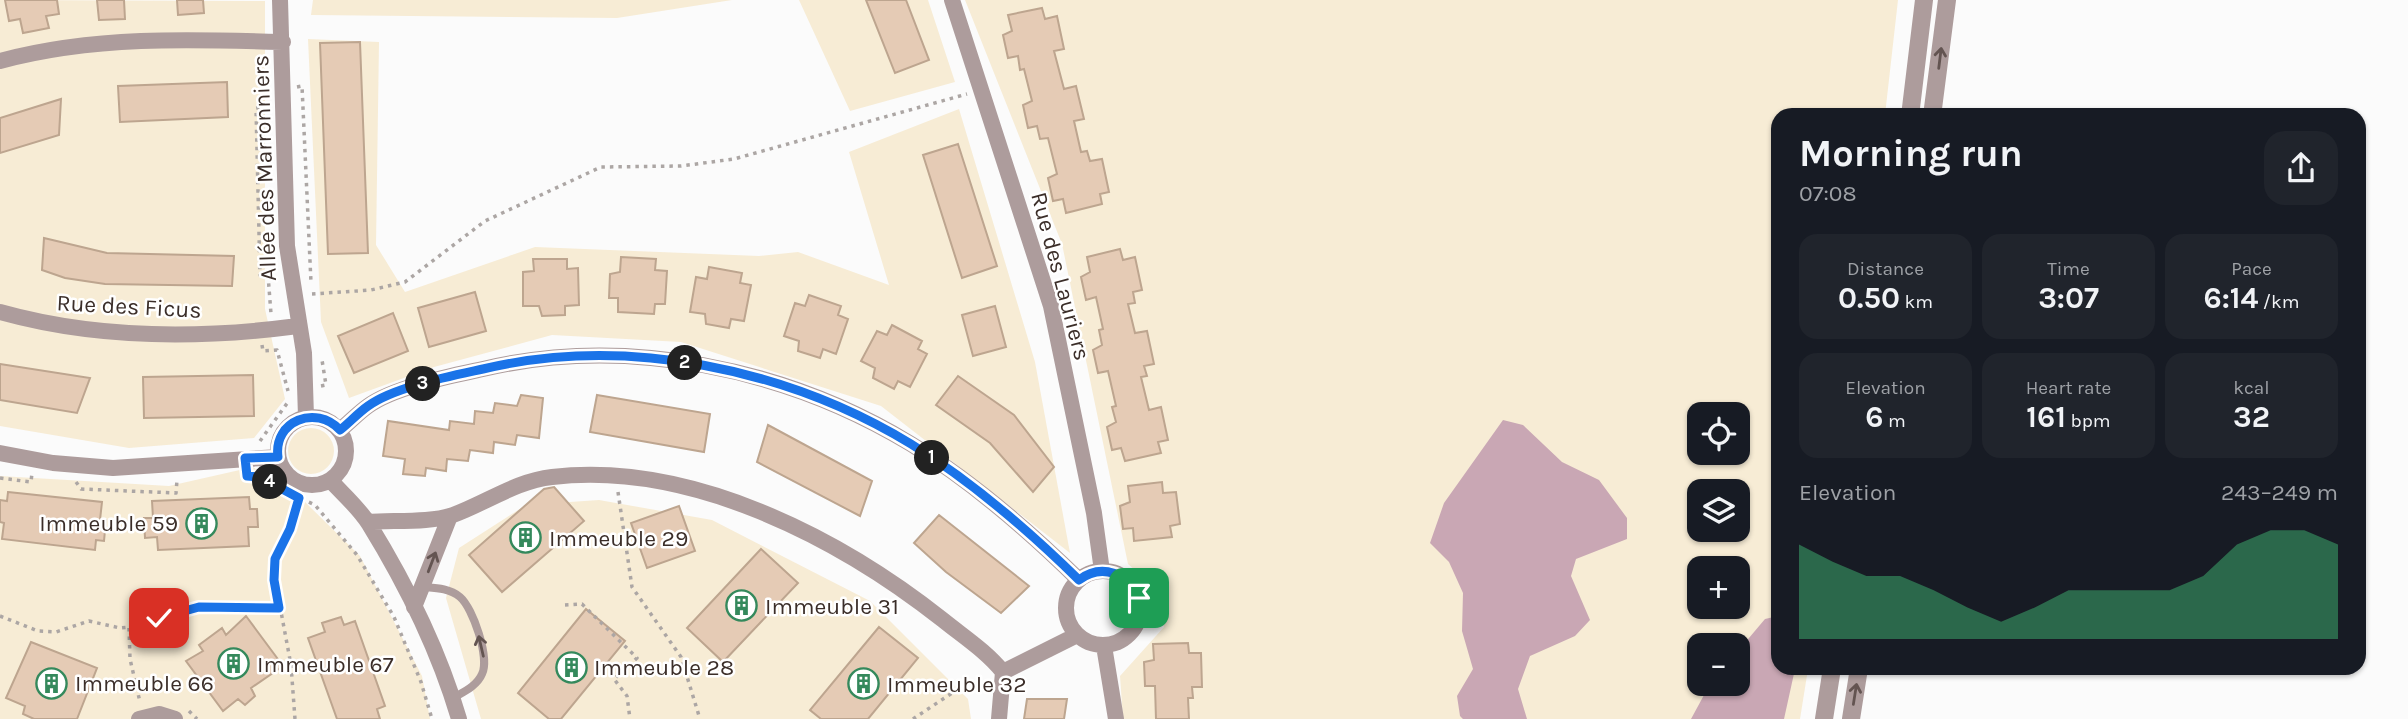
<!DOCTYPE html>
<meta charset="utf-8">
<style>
body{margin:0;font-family:Karla,sans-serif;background:#20242c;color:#f1f3f6;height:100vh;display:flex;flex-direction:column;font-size:26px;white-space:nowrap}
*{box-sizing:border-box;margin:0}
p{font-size:23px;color:#9ea1a6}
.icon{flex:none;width:38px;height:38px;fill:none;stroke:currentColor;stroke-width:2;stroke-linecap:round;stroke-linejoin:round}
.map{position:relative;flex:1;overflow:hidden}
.panel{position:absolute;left:1771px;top:108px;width:595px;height:567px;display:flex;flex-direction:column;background:#171b24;border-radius:21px;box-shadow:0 2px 5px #0004}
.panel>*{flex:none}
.fabs{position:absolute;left:1687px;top:402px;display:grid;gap:14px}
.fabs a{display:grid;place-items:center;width:63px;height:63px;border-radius:14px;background:#171b24;box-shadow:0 2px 5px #0004;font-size:35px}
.pin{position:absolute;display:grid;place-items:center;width:60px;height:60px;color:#fff;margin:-30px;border-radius:14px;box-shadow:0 4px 10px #0006}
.km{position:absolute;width:35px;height:35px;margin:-18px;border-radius:50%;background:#222;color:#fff;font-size:19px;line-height:35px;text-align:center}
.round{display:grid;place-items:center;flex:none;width:74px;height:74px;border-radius:21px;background:#20242c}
.overview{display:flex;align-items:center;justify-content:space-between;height:119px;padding:0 28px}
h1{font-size:38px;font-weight:700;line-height:52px}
.figures{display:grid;grid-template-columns:repeat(3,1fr);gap:10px;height:119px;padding:7px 28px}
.figures div{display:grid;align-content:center;border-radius:18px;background:#20242c;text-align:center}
.figures b{font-size:30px;font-weight:700}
.figures small{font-size:19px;font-weight:400}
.figures p{font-size:19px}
.chart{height:196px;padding:14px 28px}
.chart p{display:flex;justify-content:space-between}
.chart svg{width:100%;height:126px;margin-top:7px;fill:#34895c;opacity:.7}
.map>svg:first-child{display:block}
.green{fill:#f7ecd5;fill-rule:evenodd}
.water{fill:#c9a7b4}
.building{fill:#e5cbb5;stroke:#bda58f;stroke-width:2}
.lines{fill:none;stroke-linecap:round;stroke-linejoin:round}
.path{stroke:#aca6a4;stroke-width:3.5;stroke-dasharray:3.5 5;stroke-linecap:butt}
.service{stroke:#ad9c9c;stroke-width:8}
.minor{stroke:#ad9c9c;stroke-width:16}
.tertiary{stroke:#ad9c9c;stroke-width:18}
.oneway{stroke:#635451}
.route-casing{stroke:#fff;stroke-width:14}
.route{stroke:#1a73e8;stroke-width:9}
.labels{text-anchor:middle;stroke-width:5;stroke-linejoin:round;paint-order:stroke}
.street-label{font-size:23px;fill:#3b2e29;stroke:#fff}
.poi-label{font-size:23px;fill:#3b2e29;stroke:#fff;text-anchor:start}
</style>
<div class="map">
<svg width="2408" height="719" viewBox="0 0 2408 719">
<rect width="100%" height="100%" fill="#fbfbfb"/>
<path class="green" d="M0,0l265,1v308l20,90 -31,39 -125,10 -129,-22z
M313,0h419l-115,18 -306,-3z
M799,0h129l27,82 -105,29z
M965,0h933l-13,115 -107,1v552l30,1 -8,50h-677l-3,-43 44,-49 -12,-42 -24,-21 -66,-320zM1699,415h39v38h-39zM1699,492h39v38h-39zM1699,569h39v38h-39zM1699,646h39v38h-39z
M308,39l71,3 -3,203 29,47 130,-45 224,9 39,-4 91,33 -40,-133 110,-43 76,253 35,191 -189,-147 -200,-64 -129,-7 -118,32 -85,31 -28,-76z
M288 451a23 23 0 1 1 46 0a23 23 0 1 1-46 0Z
M253,467l52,35 55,54 62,120 8,43h-430v-243l169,10z
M599,500l113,20 158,81 98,98 3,20h-490l-35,-121 13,-50 67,-43z"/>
<path class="water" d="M1503,420l20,5 39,37 37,18 28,38v21l-51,20 -5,17 19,44 -15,16 -45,20 -12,33 9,30h-64l-3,-3 -3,-20 16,-27 -11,-38 1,-38 -14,-31 -19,-19 14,-40z
M1778,616v52l17,1 -11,50h-93l19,-35h28v-33l27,-32z"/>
<path class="building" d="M5,0h52l2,14 -13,2 3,12 -26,5 -3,-14 -11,2z
M97,0h27l1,19 -26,1z
M177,0h26l1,13 -26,2z
M866,0h40l23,60 -34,13z
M1042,8l3,11 12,-3 7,33 -10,2 10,38 12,-3 8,33 -10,2 7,31 6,-1 3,10 12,-2 7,33 -9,2 2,10 -36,9 -3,-14 -10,2 -5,-23 9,-4 -9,-36 -8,1 -3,-13 -9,2 -5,-23 9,-4 -8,-32 -4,1 -2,-14 -10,2 -5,-23 9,-4 -4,-16z
M360,42l8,211 -40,1 -8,-211z
M227,82l1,35 -108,5 -2,-36z
M61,99l-2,36 -59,18v-35z
M958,144l39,122 -35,12 -39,-123z
M44,238l63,15 127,3 -2,30 -127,-2 -40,-6 -23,-8z
M1120,249l3,11 12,-3 7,33 -9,2 2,11 -7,1 7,29 12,-2 7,33 -10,2 3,10 -6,1 8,33 12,-3 7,33 -10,2 3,11 -36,8 -4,-13 -9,2 -5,-23 9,-5 -4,-15 4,-1 -8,-35 -10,2 -5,-23 9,-5 -3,-15 4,-1 -7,-32 -10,3 -5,-23 9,-5 -3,-15z
M621,257l35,2 -1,11 12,1 -2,33h-10l-1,10 -36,-2v-14h-9l1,-24 10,-2z
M533,259h34v10l11,-1 1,37 -14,1v9l-23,1 -3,-10h-16v-34l11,-1z
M709,267l33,6 -2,10 11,2 -7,36 -13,-2 -2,9 -23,-4 -1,-10 -15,-2 6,-35 11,2z
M475,292l11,39 -57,16 -11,-39z
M809,295l32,11 -3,9 10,4 -12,35 -13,-5 -3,9 -22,-7 1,-10 -15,-5 11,-33 10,3z
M995,306l11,41 -33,9 -11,-41z
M393,313l15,38 -54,22 -16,-37z
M892,325l30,16 -4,8 9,5 -17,33 -12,-6 -4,8 -21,-11 2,-10 -14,-7 16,-30 10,4z
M0,364l90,14 -13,35 -77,-13z
M253,375l1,41 -110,2 -1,-41z
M958,376l56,39 40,52 -21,25 -43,-49 -54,-38z
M521,395l22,3 -4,40 -22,-3 -2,10 -21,-3 -1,11 -23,-3 -2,11 -21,-2 -1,12 -20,-3 -1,8 -22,-2 2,-15 -22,-3 5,-35 61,9 1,-9 24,3 1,-13 18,2 2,-10 22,3z
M597,395l113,19 -6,38 -114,-20z
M768,425l104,56 -12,35 -103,-54z
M1162,482l1,11 13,-1 4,32 -10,2 2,11 -38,4 -1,-13 -10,1 -3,-23 10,-4 -2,-16z
M554,487l30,34 -82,71 -33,-37 75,-66z
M8,492l94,10 -2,18h6l-2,21 -8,-1 -1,10 -93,-11 2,-16 -4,-1v-22l7,1z
M249,497l1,12h7l1,18h-10l1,19 -91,4 -1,-13 -12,1 -1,-20h9l-1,-17z
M679,506l16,45 -48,17 -16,-45z
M939,515l90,71 -28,27 -55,-41 -32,-29z
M761,549l37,34 -75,79 -36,-34z
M586,609l39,32 -64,78h-12l-31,-26z
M246,616l37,50 -32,22 4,8 -10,9 -7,-6 -15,12 -37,-50 17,-10 -4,-6 23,-17 4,7z
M341,617l3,8 11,-4 30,85 -8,3 3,10h-43l-29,-81 17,-6 -3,-9z
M879,627l39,31 -50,61h-47l-11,-9z
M31,642l66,26 -20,51h-43l-11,-5 2,-8 -19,-8z
M1188,643l1,10h12l1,34h-10l1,11h-5l1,21h-33l-1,-33h-10l-1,-24 10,-2 -1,-16z
M1027,699h40l-3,20h-40z"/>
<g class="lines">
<path class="path" d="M297,87l5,-1 9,197
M268,89l-6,1v17l-6,1 4,167h8l3,39
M312,294l59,-4 34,-8 80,-61 116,-54 80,-1 53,-7 233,-65
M262,345l1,6 14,-1 11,41
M321,386l5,-1 -4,-25
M260,441l28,-39
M255,477l60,28 42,50 37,62 27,65 11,37
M0,478l31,4 1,-9
M76,482l5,7 95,4 1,-13
M618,492l14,95 49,70 19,62
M565,605l17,-1 55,54 -23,21 13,17 3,23
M0,616l38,15 18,1 33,-11 31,7 21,-2 32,-14 26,-5 80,1
M129,628l1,31 10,43
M189,711l8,8
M295,719l-4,-54 -18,-96 26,-71
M913,719l45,-30"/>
<path class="service" d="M423,587c12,1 26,1 37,10 13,11 30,61 22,77 -5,12 -19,18 -29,24"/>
<path class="minor" d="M280,0l7,246 17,107 2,64
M952,0l99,306 43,207 8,58
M0,61c92,-25 189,-22 283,-19
M0,312c96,27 199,27 298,14
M278 451a34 34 0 1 1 68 0a34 34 0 1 1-68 0Z
M340,430c9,-7 18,-17 28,-24 26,-19 83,-30 115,-37 143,-34 303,-1 428,75 62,38 116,85 168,136
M0,453l53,10 60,5 165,-11
M330,480c13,14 29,28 39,44 37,60 70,127 90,195
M368,522c23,-2 63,1 85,-7 33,-12 63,-34 99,-38 138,-16 286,60 391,143 21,17 43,31 60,52l-4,47
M1066 608a37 37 0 1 1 74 0a37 37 0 1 1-74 0Z
M414,607l36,-91
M1104,646l12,73
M1003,672l74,-37
M139,719l20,-5 16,5"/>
<path class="tertiary" d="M1910,116l14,-116
M1932,116l15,-116
M1824,719l8,-51
M1851,719l8,-51"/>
</g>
<defs><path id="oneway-shaft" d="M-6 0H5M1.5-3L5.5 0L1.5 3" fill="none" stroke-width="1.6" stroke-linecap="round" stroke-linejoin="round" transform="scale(1.75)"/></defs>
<g class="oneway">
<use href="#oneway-shaft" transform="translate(1940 58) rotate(-83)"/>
<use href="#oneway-shaft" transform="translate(432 562) rotate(-69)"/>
<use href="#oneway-shaft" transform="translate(481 646) rotate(-103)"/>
<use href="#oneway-shaft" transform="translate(1855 694) rotate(-81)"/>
</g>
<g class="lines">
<defs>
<path id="route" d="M159,618l40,-11 80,1 -5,-28 1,-21 15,-30 9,-31 -39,-21 -13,-1 -2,-18 33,-1c-5,-36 38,-53 62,-27 9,-7 18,-17 28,-24 26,-19 83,-30 115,-37 142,-34 303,-1 428,75 62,38 116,85 168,136 22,-17 51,-7 60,18"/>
</defs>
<use href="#route" class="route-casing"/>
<use href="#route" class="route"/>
</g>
<defs>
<symbol id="building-ring" viewBox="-11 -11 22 22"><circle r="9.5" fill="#fff" stroke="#34895c" stroke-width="1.5"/><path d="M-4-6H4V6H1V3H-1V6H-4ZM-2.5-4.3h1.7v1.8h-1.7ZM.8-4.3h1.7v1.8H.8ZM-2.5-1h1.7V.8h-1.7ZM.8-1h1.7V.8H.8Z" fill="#34895c"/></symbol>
</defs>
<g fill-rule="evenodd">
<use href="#building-ring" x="184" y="506" width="35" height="35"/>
<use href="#building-ring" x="508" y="520" width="35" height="35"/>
<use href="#building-ring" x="724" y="588" width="35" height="35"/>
<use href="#building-ring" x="216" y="646" width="35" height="35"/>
<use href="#building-ring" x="554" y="650" width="35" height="35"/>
<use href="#building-ring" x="34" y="666" width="35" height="35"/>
<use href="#building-ring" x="846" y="666" width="35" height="35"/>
</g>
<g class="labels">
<g class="street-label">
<text transform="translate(264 168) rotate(-92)" y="8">Allée des Marronniers</text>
<text transform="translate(1061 276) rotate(75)" y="8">Rue des Lauriers</text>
<text transform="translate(129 306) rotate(3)" y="8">Rue des Ficus</text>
</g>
<g class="poi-label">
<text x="178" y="531" text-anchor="end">Immeuble 59</text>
<text x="549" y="546">Immeuble 29</text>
<text x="765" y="614">Immeuble 31</text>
<text x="257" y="672">Immeuble 67</text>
<text x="594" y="675">Immeuble 28</text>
<text x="75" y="691">Immeuble 66</text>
<text x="887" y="692">Immeuble 32</text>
</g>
</g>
</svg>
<div class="fabs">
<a><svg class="icon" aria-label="locate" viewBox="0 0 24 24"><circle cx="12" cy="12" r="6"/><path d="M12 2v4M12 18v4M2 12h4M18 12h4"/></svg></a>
<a><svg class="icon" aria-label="layers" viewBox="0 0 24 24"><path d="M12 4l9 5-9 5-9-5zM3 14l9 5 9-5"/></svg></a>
<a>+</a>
<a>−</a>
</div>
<div class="pin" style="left:1139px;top:598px;background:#1e9e55"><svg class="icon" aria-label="arrive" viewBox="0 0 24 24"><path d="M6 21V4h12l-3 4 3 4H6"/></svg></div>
<div class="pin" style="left:159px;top:618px;background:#d93025"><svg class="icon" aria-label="check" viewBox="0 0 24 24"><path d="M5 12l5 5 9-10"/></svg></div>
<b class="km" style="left:932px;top:458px">1</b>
<b class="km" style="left:685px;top:363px">2</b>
<b class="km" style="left:423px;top:384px">3</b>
<b class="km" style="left:270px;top:482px">4</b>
<section class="panel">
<div class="overview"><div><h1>Morning run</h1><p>07:08</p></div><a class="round"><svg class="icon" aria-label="share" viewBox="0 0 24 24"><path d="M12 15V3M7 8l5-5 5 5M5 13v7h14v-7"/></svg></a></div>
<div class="figures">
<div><p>Distance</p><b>0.50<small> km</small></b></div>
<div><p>Time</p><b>3:07</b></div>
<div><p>Pace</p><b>6:14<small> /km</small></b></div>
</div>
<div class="figures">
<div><p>Elevation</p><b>6<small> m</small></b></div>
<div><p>Heart rate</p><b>161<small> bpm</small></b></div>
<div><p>kcal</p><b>32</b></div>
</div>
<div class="chart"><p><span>Elevation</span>243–249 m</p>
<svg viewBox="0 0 160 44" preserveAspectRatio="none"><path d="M0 44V11L10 17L20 22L30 22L40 27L50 33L60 38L70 33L80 27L90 27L100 27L110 27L120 22L130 11L140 6L150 6L160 11V44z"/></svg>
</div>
</section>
</div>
